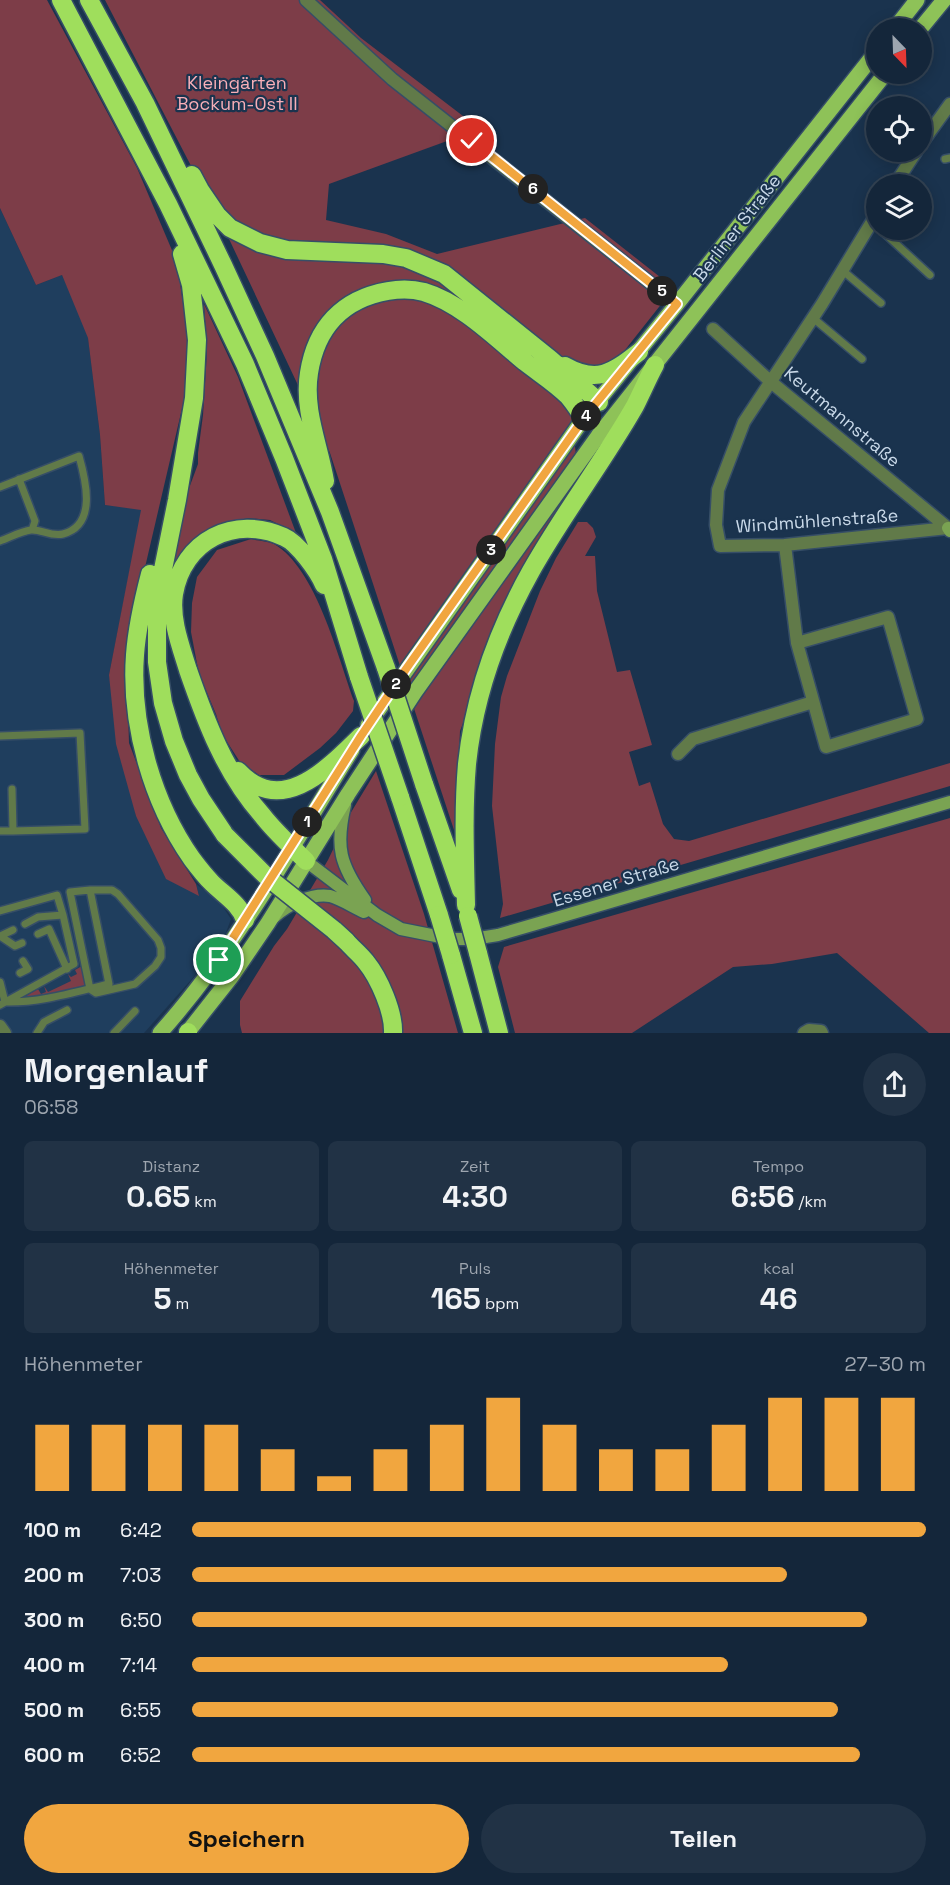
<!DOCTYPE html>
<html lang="de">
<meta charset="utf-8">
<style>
body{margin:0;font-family:"Space Grotesk",sans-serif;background:#213245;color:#f1f3f6;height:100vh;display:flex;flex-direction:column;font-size:22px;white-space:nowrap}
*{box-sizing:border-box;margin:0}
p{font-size:20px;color:#9da5af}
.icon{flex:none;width:33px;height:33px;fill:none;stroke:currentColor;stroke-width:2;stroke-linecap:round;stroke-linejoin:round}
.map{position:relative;height:1033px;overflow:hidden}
.sheet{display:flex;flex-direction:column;background:#14263a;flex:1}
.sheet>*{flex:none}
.needle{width:39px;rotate:157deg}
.buttons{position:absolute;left:866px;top:18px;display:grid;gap:12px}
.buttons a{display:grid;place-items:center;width:66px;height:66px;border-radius:50%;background:#14263a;box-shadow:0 3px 15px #0003,0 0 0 2px #334354;font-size:30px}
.pin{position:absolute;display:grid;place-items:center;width:51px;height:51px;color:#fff;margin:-26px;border:3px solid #fff;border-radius:50%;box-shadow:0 2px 6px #0007}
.km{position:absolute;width:30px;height:30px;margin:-15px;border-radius:50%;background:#222;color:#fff;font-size:16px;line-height:30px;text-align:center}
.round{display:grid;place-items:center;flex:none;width:63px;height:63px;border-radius:32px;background:#213245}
.summary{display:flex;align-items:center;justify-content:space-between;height:102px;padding:0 24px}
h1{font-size:33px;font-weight:700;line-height:45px}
.metrics{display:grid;grid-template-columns:repeat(3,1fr);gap:9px;height:102px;padding:6px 24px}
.metrics div{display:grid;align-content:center;border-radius:9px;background:#213245;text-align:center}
.metrics b{font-size:30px;font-weight:700}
.metrics small{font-size:16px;font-weight:400}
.metrics p{font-size:16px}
.chart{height:168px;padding:12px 24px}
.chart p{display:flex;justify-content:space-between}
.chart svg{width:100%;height:108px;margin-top:6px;stroke:#f1a63f;stroke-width:6}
.primary-button{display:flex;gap:12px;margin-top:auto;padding:12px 24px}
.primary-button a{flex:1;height:69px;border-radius:36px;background:#f1a63f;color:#111;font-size:24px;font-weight:700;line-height:69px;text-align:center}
.primary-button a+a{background:#213245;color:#f1f3f6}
ul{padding:0 24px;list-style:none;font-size:20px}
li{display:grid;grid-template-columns:96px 72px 1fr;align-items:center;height:45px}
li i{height:15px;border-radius:8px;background:#f1a63f}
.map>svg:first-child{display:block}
.built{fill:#1f3e5e}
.green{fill:#7d3d48}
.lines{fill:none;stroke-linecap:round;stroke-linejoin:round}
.lane-casing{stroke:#364e67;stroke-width:10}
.street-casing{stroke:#364e67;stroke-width:15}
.secondary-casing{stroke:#364e67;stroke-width:15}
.primary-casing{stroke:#364e67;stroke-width:18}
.highway-casing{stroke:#364e67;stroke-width:21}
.lane{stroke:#617a49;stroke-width:7}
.street{stroke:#617a49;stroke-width:12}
.secondary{stroke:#7aa352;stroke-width:12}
.primary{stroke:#8ec258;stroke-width:15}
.highway{stroke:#9fde5c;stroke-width:18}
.highway-bridge-casing{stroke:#364e67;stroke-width:21;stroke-linecap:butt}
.highway-bridge{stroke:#9fde5c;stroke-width:18}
.route-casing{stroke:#fff;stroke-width:12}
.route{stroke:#f1a63f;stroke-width:8}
.labels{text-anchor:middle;stroke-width:4.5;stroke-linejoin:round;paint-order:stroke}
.park-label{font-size:18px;fill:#f8afb8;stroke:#1a334e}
.street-label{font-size:18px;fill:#c9d9e9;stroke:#1a334e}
</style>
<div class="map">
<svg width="950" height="1033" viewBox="0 0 950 1033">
<rect width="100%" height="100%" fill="#1a334e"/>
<path class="built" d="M0,208l36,77 26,-10 23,51 3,11 12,98 5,70 37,4 -33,166 27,141 63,80 -3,-12 23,17 12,18 -10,27 -77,87h-144z"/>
<path class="green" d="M0,0h47l90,168 40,94 11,76 -4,62 -58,249 3,94 32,85 35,56 3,12 -33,-17 -30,-63 -20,-72 -7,-69 32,-165 -36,-5 -5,-70 -12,-97 -26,-63 -26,10 -36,-77z
M105,0h215l41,38 119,91 -151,55 -3,36 60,14 51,20 148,-36 89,70 -102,129 7,68 -58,84 -61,162 -5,102 -125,-380 -100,-212z
M204,304l34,73 58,156 -26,-13 -22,-2 -21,5 -37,22 -16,19 -4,14 -3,-5 21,-82 10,-27v-11l5,-38 4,-64z
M578,522h9l6,6 3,9 -11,19h10l2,35 20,81 13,-2 22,75 -23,7 10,34 11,-4 13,42 11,15 15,2 261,-78v23l-450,132 3,-14 -11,-98 3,-62 6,-47 6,-21 33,-85 16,-33z
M251,539c7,2 17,2 23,5 42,24 64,113 80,157l-1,10 -17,22 -16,15 -36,27h-25l-19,-13 -18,-28 -6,-20 -17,-40 -8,-42 1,-29 5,-26 20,-27z
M376,771l48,143 34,119h-216l-2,-8v-24l34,-55 13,-17 41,-69 22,-46z
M950,818v215h-21l-92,-80 -65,11 -39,3 -101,66h-117l-17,-66 6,-20z
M82,966l4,20 -59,13 -1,-3 12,-7 3,5 5,-2 -2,-6 4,6 23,-11 -3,-7 3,3 6,-3 -2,-4z"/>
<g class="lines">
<defs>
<path id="lane" d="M945,159l5,-1
M881,230l49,45
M842,270l39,33
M813,318l49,41
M19,479l16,42 -3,9
M0,487l79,-31c7,25 18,69 -16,78 -12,3 -22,-5 -32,-4 -10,1 -22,8 -31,11
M0,736l80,-3 5,96 -72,2
M0,831h13l-1,-42
M0,911l57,-16 6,20
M38,934l11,-5 18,40
M0,936l15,10 7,-3
M0,936l13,-6
M20,973l8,-4 -5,-8
M0,982l5,20c35,1 70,-10 104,-18l-19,-94 -20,2 20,97 6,4 39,-9 20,-18 6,-9v-9l-3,-8 -40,-46 -6,-4h-22
M0,1005l74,-41 -11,-49 -25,2 -13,7
M37,1033l7,-11 23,-12
M114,1033l21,-22"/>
<path id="street" d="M306,0l86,79 285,225
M921,144l29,-40
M895,184l21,-32
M876,215l-54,89 -78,118 -26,68 -2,35 4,21 65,-1 163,-17
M713,329l58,53 177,146
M785,545l12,98 29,104 91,-28 -29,-102 -91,26
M678,754l15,-15 120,-37
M0,1026l5,7
M804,1033l5,-3 12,1 1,2"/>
<path id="secondary" d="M948,528l2,3
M345,805c-10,42 -5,60 20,95
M306,861l71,54 24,14 50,10h22l25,-4 41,-12 411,-121
M274,917c13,-12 37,-24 56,-21 11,3 23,11 34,16"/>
<path id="primary" d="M895,28l22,-28
M921,28l23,-28
M368,725l216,-307 93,-114 199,-252
M160,1033c75,-84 133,-188 192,-283
M187,1033l45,-57 36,-53 80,-129 67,-102 183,-256 287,-362"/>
<path id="highway" d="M61,0l107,204 77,160 39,94 39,101 36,118
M89,0l56,103 78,162 42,91 65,156 56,156
M192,175l8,15 17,25 13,13 30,15 27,7 96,4 23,4 38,16 106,85 49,43
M182,254l9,31 6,55 -3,58 -17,102 -20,99v63l6,41 11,38 14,34 13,24 24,36
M565,366c32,18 47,7 74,-14
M325,481c-6,-36 -22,-71 -16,-108 7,-45 33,-74 79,-82 11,-2 25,-2 36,1 37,11 72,46 101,70 14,11 30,21 43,34 6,7 11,15 16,22
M150,574c-7,27 -13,53 -15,81 -5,69 17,147 57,204 6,8 13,17 20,24 12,12 28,21 33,37
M238,771c44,47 90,-3 123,-35
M424,784l37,106
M400,797l39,118
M306,861c-15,-15 -31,-29 -44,-46 -37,-42 -56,-93 -74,-145 -7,-23 -18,-51 -14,-76 9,-53 60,-80 110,-57 14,6 34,34 40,48
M466,905c-1,-47 -3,-94 1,-141 7,-67 31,-134 64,-193 32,-57 72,-109 104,-165 7,-14 13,-28 20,-41
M346,941c6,7 14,13 20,21 13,16 28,50 27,71
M478,953l21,80
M451,955l22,78
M188,1032v1"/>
</defs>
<use href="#lane" class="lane-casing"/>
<use href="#street" class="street-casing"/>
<use href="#secondary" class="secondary-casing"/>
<use href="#primary" class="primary-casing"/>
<use href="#highway" class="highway-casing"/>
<use href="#lane" class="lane"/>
<use href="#street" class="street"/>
<use href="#secondary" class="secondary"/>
<use href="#primary" class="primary"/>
<use href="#highway" class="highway"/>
<defs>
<path id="highway-bridge" d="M386,668l38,116
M359,677l41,120
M225,835l41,41 68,54 12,11
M439,915l12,40
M468,916l10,37"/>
</defs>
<use href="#highway-bridge" class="highway-bridge-casing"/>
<use href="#highway-bridge" class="highway-bridge"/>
</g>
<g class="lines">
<defs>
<path id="route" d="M219,960l142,-224 45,-67 178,-251 93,-114 -205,-163"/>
</defs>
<use href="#route" class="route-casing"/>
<use href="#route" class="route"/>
</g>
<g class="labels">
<g class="park-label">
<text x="237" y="89">Kleingärten<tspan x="237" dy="21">Bockum-Ost II</tspan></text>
</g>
<g class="street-label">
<text transform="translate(737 228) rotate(-52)" y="6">Berliner Straße</text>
<text transform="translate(842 417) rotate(40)" y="6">Keutmannstraße</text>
<text transform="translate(817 521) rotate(-4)" y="6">Windmühlenstraße</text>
<text transform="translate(616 882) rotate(-17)" y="6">Essener Straße</text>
</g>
</g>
</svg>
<div class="buttons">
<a><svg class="needle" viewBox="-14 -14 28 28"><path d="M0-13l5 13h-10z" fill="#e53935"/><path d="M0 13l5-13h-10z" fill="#9da5af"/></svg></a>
<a><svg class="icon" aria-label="locate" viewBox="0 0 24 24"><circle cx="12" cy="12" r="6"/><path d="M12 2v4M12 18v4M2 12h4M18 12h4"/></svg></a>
<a><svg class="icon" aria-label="layers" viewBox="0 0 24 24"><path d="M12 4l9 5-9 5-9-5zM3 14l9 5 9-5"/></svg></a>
</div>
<div class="pin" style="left:219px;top:960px;background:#1e9e55"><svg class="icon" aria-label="arrive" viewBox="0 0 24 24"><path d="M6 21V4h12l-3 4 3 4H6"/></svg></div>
<div class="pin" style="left:472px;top:141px;background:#d93025"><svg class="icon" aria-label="check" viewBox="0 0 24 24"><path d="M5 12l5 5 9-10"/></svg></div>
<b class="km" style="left:307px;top:822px">1</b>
<b class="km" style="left:396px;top:684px">2</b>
<b class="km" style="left:491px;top:550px">3</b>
<b class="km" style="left:586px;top:416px">4</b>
<b class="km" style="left:662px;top:291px">5</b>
<b class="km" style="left:533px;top:189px">6</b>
</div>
<section class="sheet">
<div class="summary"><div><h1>Morgenlauf</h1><p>06:58</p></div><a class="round"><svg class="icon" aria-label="share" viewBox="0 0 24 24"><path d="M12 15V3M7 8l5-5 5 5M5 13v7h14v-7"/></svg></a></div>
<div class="metrics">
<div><p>Distanz</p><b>0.65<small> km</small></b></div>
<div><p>Zeit</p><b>4:30</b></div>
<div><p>Tempo</p><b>6:56<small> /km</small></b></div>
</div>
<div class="metrics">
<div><p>Höhenmeter</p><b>5<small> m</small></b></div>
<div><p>Puls</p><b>165<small> bpm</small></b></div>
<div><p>kcal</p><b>46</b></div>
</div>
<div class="chart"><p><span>Höhenmeter</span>27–30 m</p>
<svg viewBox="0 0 160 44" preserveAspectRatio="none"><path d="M5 44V17M15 44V17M25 44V17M35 44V17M45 44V27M55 44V38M65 44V27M75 44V17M85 44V6M95 44V17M105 44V27M115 44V27M125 44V17M135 44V6M145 44V6M155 44V6"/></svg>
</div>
<ul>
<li><b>100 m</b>6:42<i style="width:100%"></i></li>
<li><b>200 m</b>7:03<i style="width:81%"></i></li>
<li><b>300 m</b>6:50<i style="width:92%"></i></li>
<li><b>400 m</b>7:14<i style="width:73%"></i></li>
<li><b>500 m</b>6:55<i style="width:88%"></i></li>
<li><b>600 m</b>6:52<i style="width:91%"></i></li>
</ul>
<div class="primary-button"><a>Speichern</a><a>Teilen</a></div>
</section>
